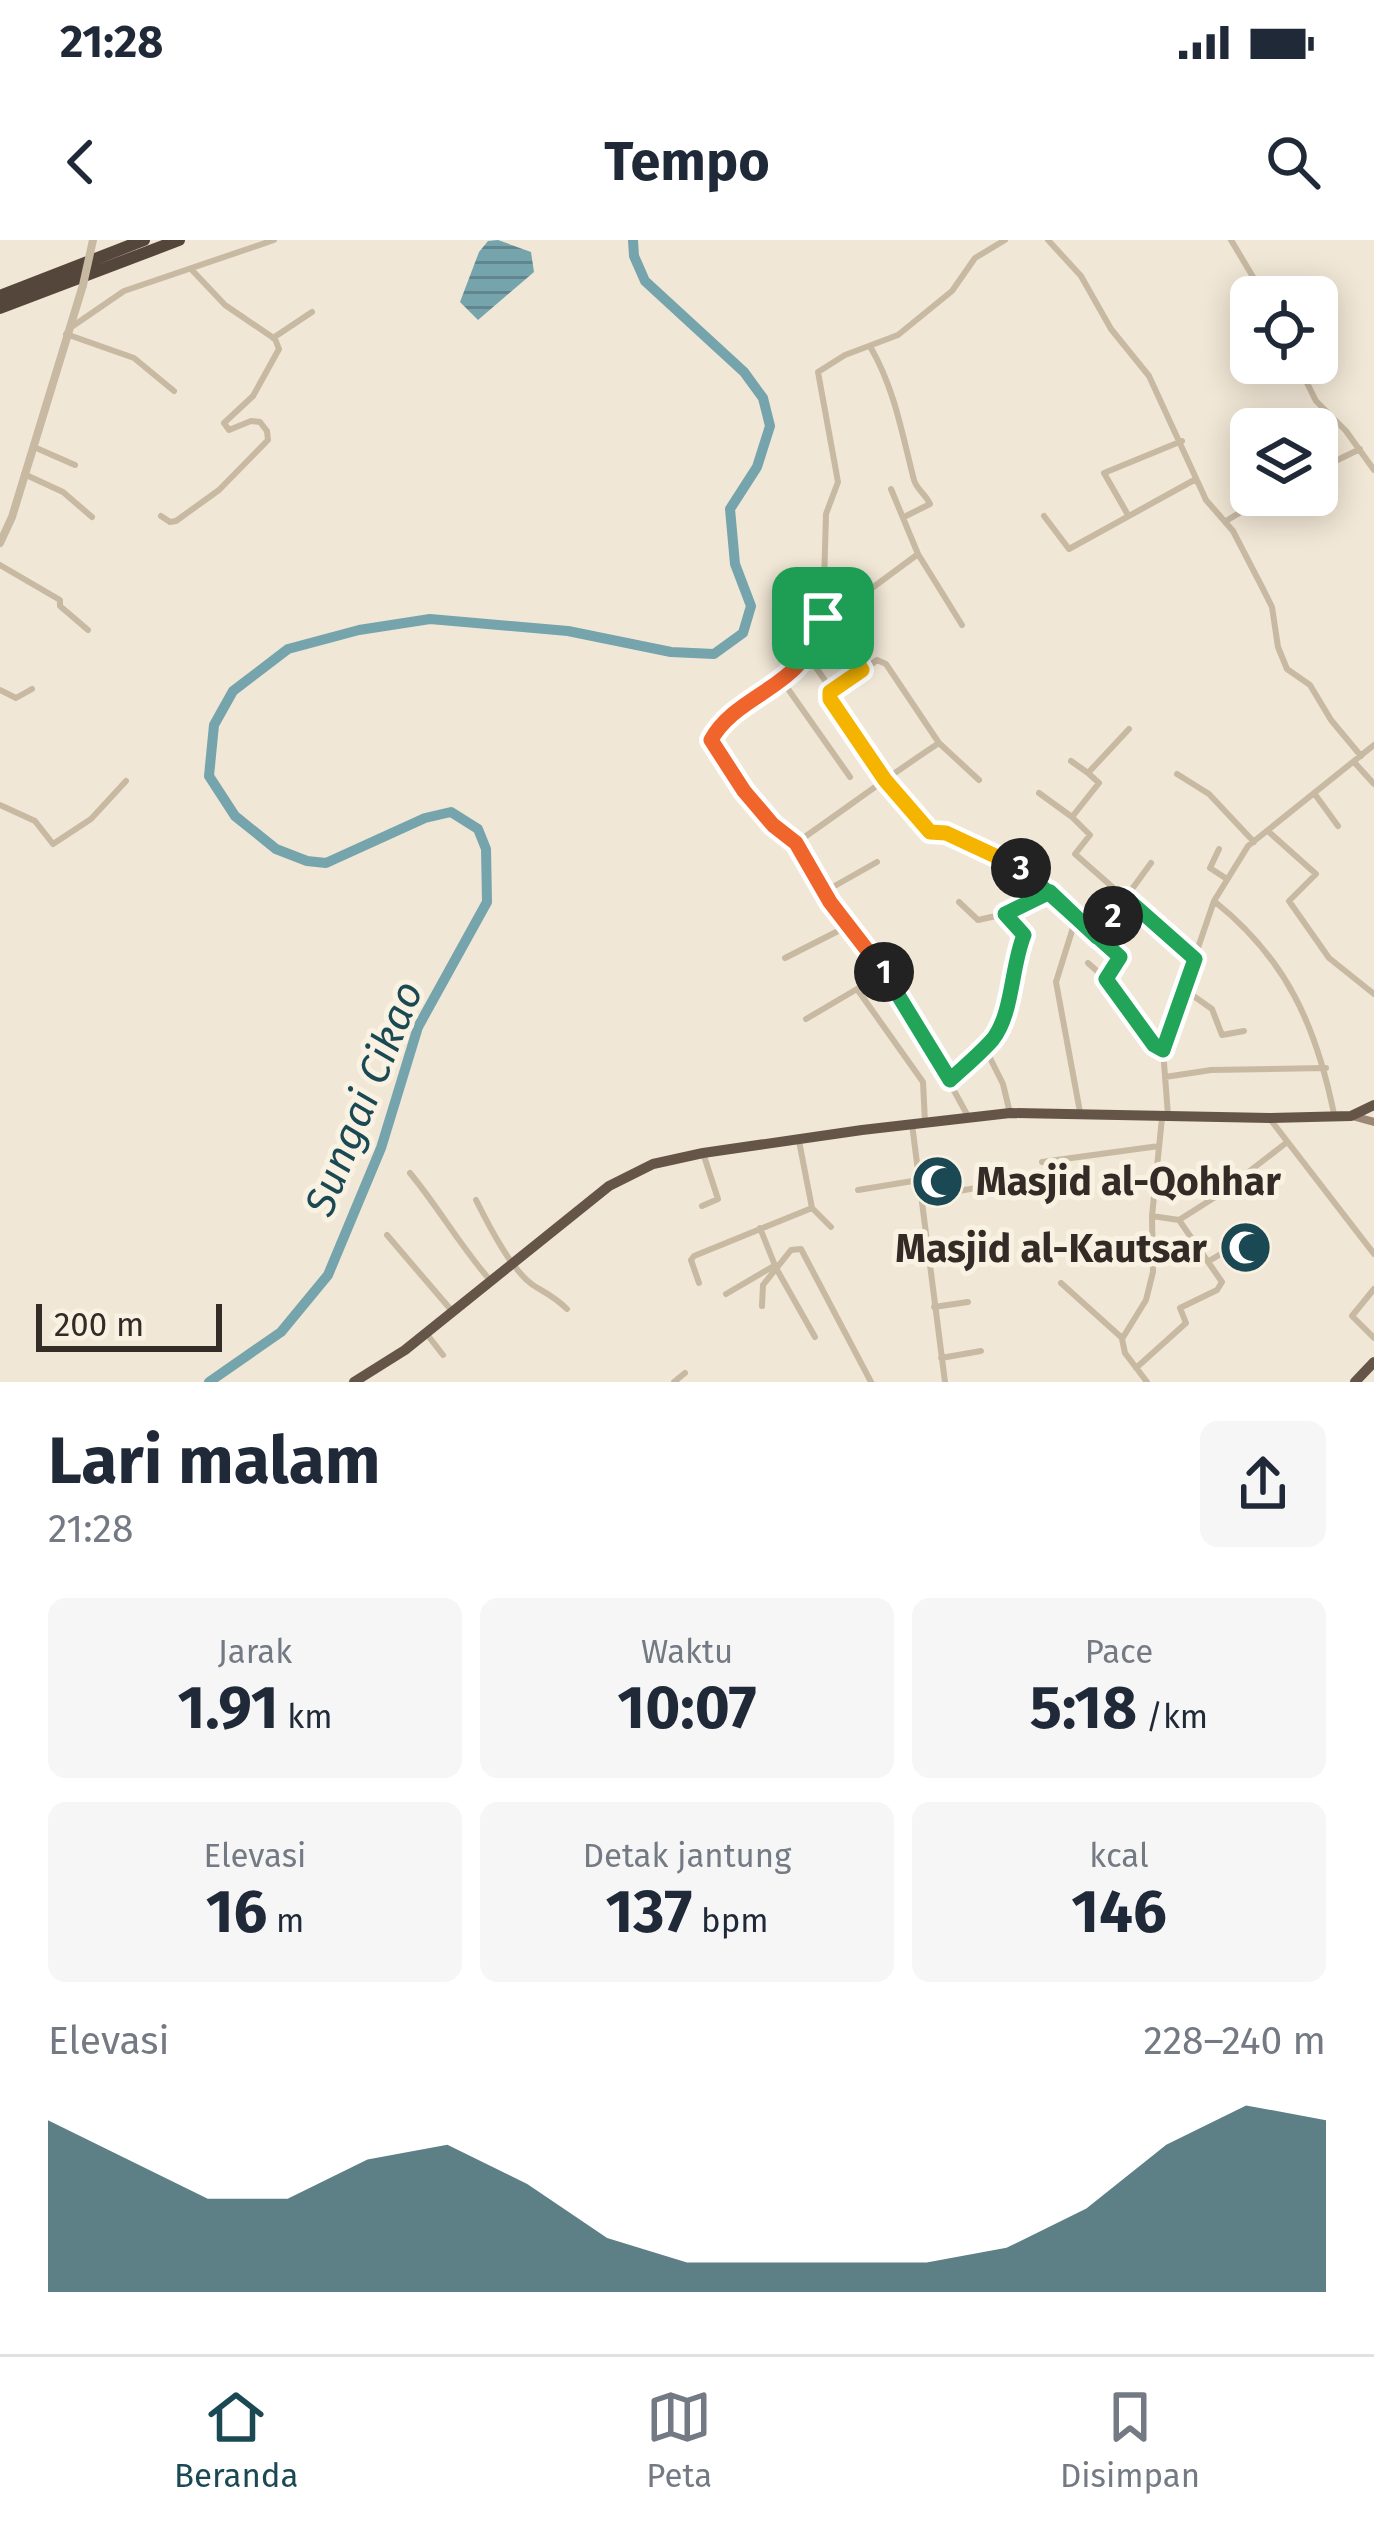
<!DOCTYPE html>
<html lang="id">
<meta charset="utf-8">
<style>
body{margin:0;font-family:"Fira Sans",sans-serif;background:#f6f6f7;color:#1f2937;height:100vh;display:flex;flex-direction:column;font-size:45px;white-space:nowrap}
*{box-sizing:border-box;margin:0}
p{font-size:39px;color:#747a83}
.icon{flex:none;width:66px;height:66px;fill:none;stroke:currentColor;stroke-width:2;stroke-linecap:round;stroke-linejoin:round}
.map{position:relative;height:1142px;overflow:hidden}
.details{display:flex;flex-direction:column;background:#fff;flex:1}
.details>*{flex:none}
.controls{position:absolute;left:1230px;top:36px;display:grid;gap:24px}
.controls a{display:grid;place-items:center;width:108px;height:108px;border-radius:18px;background:#fff;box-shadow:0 6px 30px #0003;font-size:60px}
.scale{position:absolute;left:36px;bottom:30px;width:186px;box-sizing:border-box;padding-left:12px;border:6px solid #332b25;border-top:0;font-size:33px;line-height:42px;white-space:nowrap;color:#332b25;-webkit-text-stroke:9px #f9f1e2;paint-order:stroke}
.pin{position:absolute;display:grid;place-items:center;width:102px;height:102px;color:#fff;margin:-51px;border-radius:24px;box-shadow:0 6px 18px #0006}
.km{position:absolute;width:60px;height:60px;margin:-30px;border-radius:50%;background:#222;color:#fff;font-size:33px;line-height:60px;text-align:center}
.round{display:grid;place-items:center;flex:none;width:126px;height:126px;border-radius:18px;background:#f6f6f7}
.summary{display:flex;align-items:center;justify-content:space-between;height:204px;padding:0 48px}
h1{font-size:66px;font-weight:700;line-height:90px}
.stats{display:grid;grid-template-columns:repeat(3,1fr);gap:18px;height:204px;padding:12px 48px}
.stats div{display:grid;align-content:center;border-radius:18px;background:#f6f6f7;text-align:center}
.stats b{font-size:60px;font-weight:700}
.stats small{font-size:33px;font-weight:400}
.stats p{font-size:33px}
.chart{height:336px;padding:24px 48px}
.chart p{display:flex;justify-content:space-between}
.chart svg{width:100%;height:216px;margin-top:12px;fill:#1a4954;opacity:.7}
.status{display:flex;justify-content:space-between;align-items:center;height:84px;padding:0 60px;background:#fff;direction:ltr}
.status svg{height:33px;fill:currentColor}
header{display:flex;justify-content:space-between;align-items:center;height:156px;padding:0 48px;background:#fff;font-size:54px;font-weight:700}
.tabs{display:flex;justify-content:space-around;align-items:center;height:168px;border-top:3px solid #e0e1e3;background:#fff;font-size:33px;color:#747a83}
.tabs a{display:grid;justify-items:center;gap:6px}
.tabs .current{color:#1a4954}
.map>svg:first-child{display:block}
.water{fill:url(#water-rules)}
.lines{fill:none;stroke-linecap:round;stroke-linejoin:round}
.river{stroke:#75a4ad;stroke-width:10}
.minor{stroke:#c8b9a2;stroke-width:6}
.tertiary{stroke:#c8b9a2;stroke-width:8}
.secondary{stroke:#9c8774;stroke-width:8}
.trunk{stroke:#645548;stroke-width:10}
.motorway{stroke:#54463b;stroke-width:12}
.tertiary-bridge{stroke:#c8b9a2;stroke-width:8}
.split-1-casing{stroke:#fff;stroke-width:24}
.split-2-casing{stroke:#fff;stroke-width:24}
.split-3-casing{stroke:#fff;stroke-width:24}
.split-4-casing{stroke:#fff;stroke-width:24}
.split-1{stroke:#f0652b;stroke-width:15}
.split-2{stroke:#22a559;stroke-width:15}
.split-3{stroke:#22a559;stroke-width:15}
.split-4{stroke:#f5b400;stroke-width:15}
.labels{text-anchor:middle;stroke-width:10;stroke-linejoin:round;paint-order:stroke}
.poi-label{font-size:39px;font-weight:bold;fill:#332b25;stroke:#f9f1e2;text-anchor:start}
.water-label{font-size:42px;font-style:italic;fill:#1a4954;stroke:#f9f1e2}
</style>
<div class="status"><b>21:28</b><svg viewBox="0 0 49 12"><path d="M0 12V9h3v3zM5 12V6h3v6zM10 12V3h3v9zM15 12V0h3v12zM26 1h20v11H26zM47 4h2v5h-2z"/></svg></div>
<header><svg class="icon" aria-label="back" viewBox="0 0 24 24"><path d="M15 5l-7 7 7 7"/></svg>Tempo<svg class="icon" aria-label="search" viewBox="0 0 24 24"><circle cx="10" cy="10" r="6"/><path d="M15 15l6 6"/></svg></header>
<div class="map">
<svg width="1374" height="1142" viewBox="0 0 1374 1142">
<defs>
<pattern id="water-rules" width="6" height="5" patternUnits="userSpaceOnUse" patternTransform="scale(3)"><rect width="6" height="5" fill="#75a4ad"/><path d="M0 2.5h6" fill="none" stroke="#61868d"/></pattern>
</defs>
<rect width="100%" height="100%" fill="#f1e7d6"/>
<path class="water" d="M488,1l10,-1 33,12 3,20 -56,48 -18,-18 19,-50z"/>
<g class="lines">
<path class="river" d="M209,1142l72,-50 47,-57 53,-127 37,-121 69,-125 -1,-53 -8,-20 -27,-17 -26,6 -99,45 -19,-2 -31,-12 -41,-33 -26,-40 5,-51 19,-34 55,-42 71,-19 71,-11 138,12 103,21 43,2 29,-21 8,-27 -16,-42 -5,-55 27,-42 13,-41 -7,-28 -19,-26 -99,-91 -11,-25 -1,-16"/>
<path class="minor" d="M1048,0l33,36 30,53 38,47 57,124 27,31 29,56 10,20 6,40 9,22 23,16 21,35 30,36
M1231,0l34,57
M70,88l54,-37 150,-51
M66,94l68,24 40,33
M273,98l39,-26
M871,108c24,42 31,86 43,132 3,10 11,13 16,24l-26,13
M1297,123l19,38 30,30 28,39
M34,207l41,18
M1317,230l43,-21
M24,234l39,18 29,25
M891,249l27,65 44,71
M1128,275l-24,-42 78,-32
M161,276l9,6 6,-1 43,-31 49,-50 -1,-9 -7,-9 -9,-1 -22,9 -5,-7 29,-27 26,-47 -4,-10 -50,-34 -34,-36
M1044,276l25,33 127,-70
M1226,281l43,-26
M0,325l60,35v6l28,24
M829,376l32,54
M823,378l41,-24 54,-40
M805,412l26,37
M781,439l69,98
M0,450l16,8 16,-9
M1129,489l-41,44 11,10 -27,34 18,18 -15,19 119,105
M939,503l40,37
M1071,521l17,12
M1354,522l20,22
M1177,534l32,20 45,48
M1039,553l33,24
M1314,553l24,33
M0,565l35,16 18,23 38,-25 35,-38
M1269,592l47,42 -27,27 40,57 45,36
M796,603c48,-33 94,-68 143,-100l-53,-79 -9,-4 -48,36 56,84 45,51 13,1 64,26 43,34
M1219,609l-9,19 17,11
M824,652l53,-30
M1214,661c73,58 102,125 120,213
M959,662l19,18 27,-6 45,-22 71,65 -15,22 48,66 9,5
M1076,678l-20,64 24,130
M1097,697l54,-74
M785,718l61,-31
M1088,723l18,16
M884,732l-27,17 66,93 2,40
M1185,750l27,19 10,26 22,-4
M806,779l51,-30
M989,816l14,28 7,29
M1165,837l46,-7 115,-2
M949,840c14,-13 32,-27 44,-41 19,-26 18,-73 30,-104l-18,-21
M1168,875l-5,-65 51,-149 34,-55 126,-101
M969,878l-68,-124 -71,-92 -34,-59 -23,-18 -29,-34 -33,-51c18,-34 61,-47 86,-74 16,-16 5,-31 26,-48l3,-104 12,-32 -20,-110 27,-17 53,-20 54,-44 23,-33 30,-18
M1270,879l104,135
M912,884l33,258
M1042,922l117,-16
M410,933c29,35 50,73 80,107
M858,950l61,-10
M921,957l68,-11
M476,960c12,24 37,74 60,87 12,7 20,11 31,22
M702,966l16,-7 -15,-46
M812,968l19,19
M1179,980l41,-26 66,-51
M760,988l16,40 39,69
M387,995l65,76
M1209,1021l20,-12
M699,1043l-8,-23 3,-4 118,-48 -13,-67
M1061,1043l60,54
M1374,1049l-22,27 22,22
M726,1054l46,-27
M762,1066l1,-21 28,-35 10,-1 70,133
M934,1067l34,-5
M426,1093l17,22
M941,1118l40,-7
M1136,1128l50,-45 -6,-15 37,-18 5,-8 -43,-62 -27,-4
M674,1142l11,-9
M1147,1142l-22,-29 -3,-14 24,-39 7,-28 -1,-56 10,-98"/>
<path class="tertiary" d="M0,303l12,-26 71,-232"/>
<path class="secondary" d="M1352,876l22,6"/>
<path class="trunk" d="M354,1142l51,-32 204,-164 44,-22 50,-11 159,-23 148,-17 260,5 81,-2 23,-11
M1355,1142l19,-20"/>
<path class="motorway" d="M0,56l144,-56
M0,68l179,-68"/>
<path class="tertiary-bridge" d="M83,45l10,-45"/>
</g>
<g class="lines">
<defs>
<path id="split-1" d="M823,378c-21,17 -10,32 -26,48 -25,27 -68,40 -86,74l33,51 29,34 23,18 34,59 54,70"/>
<path id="split-2" d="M884,732l66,108c14,-13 31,-27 43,-41 20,-26 18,-72 31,-104l-19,-21 45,-22 47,45 16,-21"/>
<path id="split-3" d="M1021,628l99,89 -14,22 48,66 9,5 32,-91 -69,-61 -13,18"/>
<path id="split-4" d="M823,378l6,-2 33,54 -32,22v7l55,81 45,52 16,1 75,35"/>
</defs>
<use href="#split-1" class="split-1-casing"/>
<use href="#split-2" class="split-2-casing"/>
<use href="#split-3" class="split-3-casing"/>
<use href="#split-4" class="split-4-casing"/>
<use href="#split-1" class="split-1"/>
<use href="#split-2" class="split-2"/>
<use href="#split-3" class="split-3"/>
<use href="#split-4" class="split-4"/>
</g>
<defs>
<symbol id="mosque-disc" viewBox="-11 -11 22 22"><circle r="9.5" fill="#1a4954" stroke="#f9f1e2"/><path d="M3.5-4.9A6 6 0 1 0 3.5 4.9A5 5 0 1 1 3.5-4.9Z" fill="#fff"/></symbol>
</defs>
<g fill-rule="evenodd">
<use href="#mosque-disc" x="908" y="912" width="59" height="59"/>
<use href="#mosque-disc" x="1216" y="978" width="59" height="59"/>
</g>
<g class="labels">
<g class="poi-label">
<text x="976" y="955">Masjid al-Qohhar</text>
<text x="1207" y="1022" text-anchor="end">Masjid al-Kautsar</text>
</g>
<g class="water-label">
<text transform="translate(363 858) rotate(-68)" y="15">Sungai Cikao</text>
</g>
</g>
</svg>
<div class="controls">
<a><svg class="icon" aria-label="locate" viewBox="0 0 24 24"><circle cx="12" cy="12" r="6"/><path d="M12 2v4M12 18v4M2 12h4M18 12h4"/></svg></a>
<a><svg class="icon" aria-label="layers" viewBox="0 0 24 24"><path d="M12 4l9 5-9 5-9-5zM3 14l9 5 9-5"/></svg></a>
</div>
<div class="scale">200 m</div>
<div class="pin" style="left:823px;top:378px;background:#1e9e55"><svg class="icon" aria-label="arrive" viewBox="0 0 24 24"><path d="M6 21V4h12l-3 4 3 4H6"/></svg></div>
<b class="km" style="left:884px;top:732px">1</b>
<b class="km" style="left:1113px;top:676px">2</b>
<b class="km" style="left:1021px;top:628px">3</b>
</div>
<section class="details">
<div class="summary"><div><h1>Lari malam</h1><p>21:28</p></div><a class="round"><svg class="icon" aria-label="share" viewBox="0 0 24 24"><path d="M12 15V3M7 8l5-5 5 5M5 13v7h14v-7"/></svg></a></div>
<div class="stats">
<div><p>Jarak</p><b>1.91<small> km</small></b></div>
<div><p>Waktu</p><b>10:07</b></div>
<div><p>Pace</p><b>5:18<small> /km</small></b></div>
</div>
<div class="stats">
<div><p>Elevasi</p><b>16<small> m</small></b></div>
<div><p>Detak jantung</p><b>137<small> bpm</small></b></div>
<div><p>kcal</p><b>146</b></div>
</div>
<div class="chart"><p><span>Elevasi</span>228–240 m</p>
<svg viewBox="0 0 160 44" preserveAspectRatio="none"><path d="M0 44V9L10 17L20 25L30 25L40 17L50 14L60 22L70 33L80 38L90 38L100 38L110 38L120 35L130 27L140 14L150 6L160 9V44z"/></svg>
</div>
</section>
<nav class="tabs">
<a class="current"><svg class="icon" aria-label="home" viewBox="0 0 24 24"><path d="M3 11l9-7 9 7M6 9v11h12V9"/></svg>Beranda</a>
<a><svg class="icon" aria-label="map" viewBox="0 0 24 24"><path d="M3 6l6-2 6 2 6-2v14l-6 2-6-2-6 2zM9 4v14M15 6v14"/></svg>Peta</a>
<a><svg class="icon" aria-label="saved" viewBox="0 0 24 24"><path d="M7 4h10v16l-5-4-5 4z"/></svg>Disimpan</a>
</nav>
